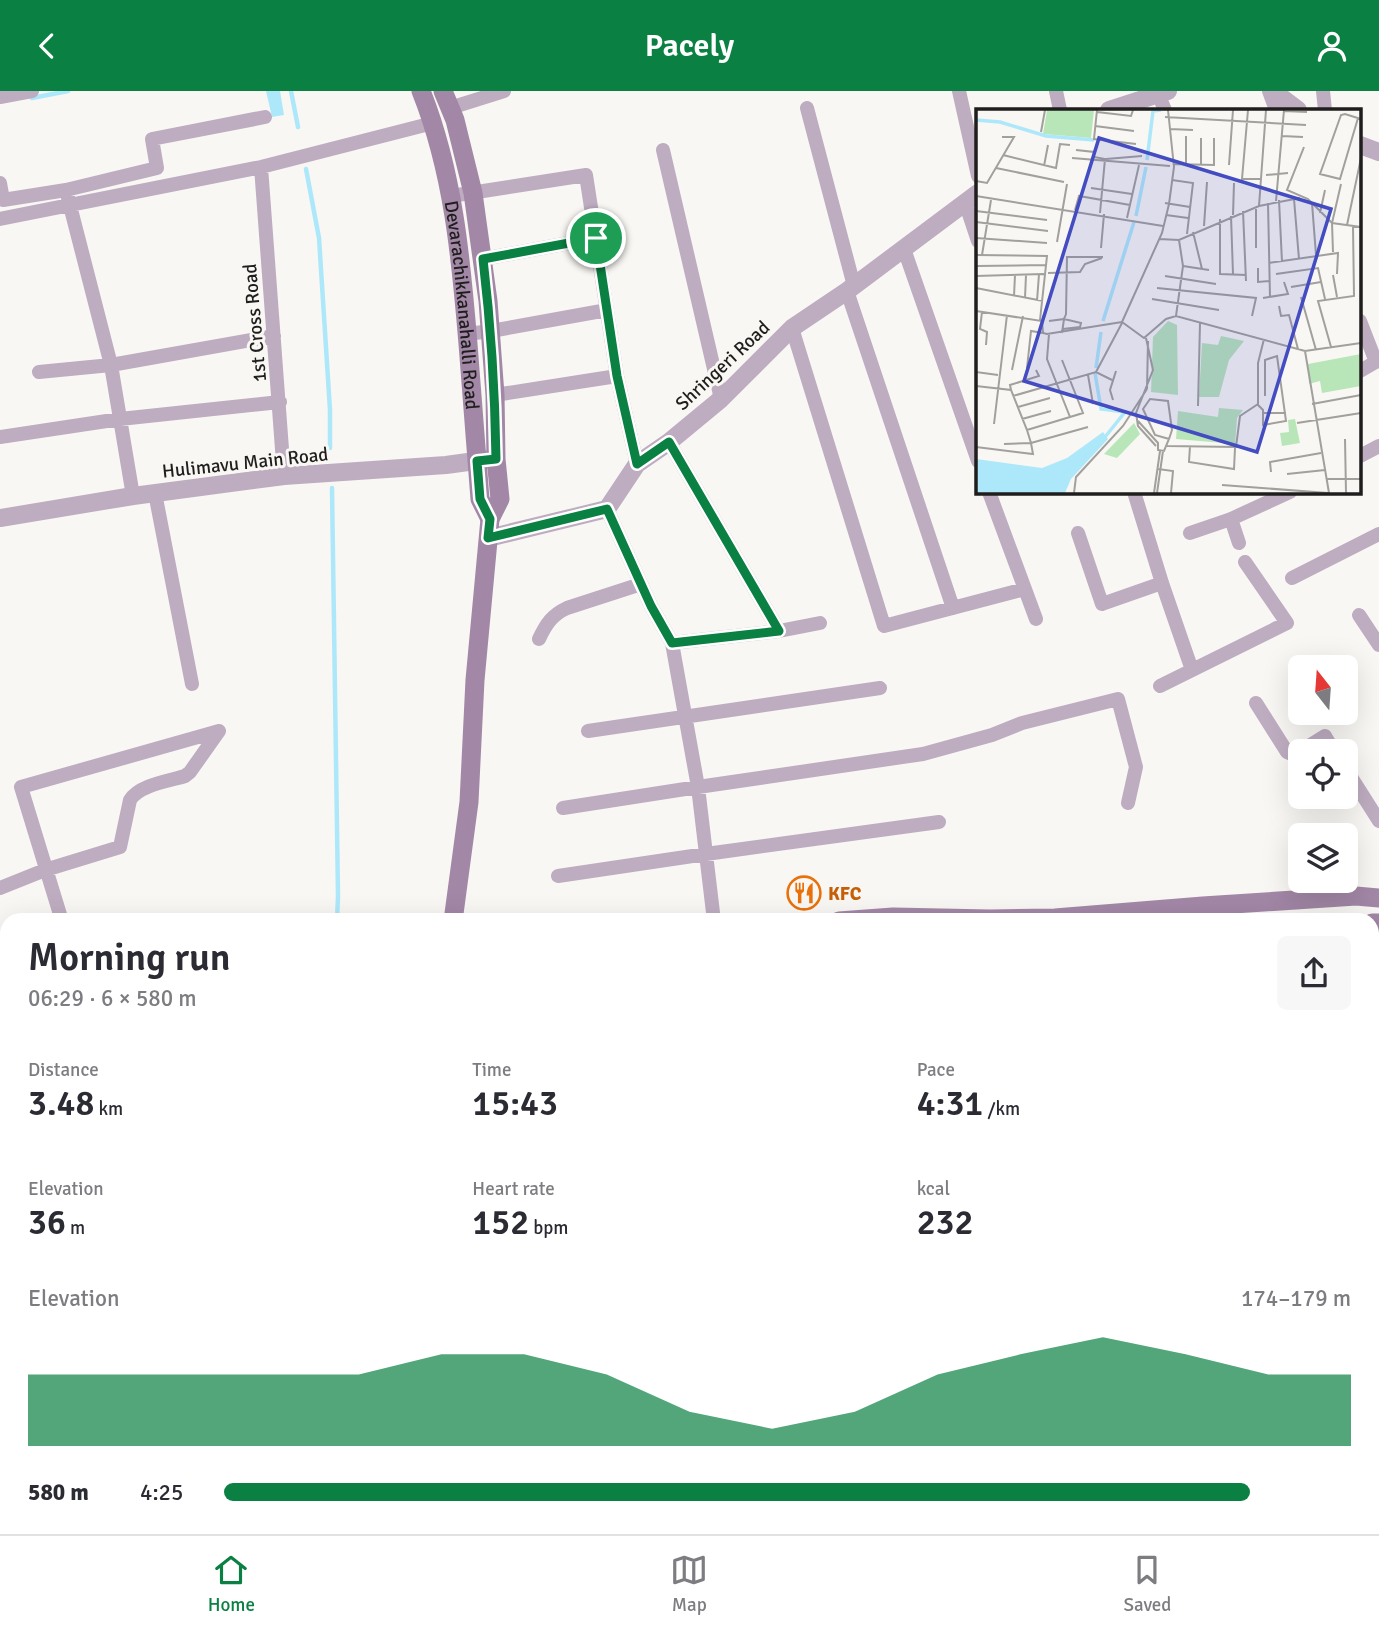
<!DOCTYPE html>
<meta charset="utf-8">
<style>
body{margin:0;font-family:Signika,sans-serif;background:#f7f7f7;color:#2b2b33;height:100vh;display:flex;flex-direction:column;font-size:26px;white-space:nowrap}
*{box-sizing:border-box;margin:0}
p{font-size:23px;color:#7c7c81}
.icon{flex:none;width:38px;height:38px;fill:none;stroke:currentColor;stroke-width:2;stroke-linecap:round;stroke-linejoin:round}
.map{position:relative;flex:1;overflow:hidden}
.drawer{position:absolute;left:0px;top:822px;width:1379px;height:621px;display:flex;flex-direction:column;background:#fff;border-radius:21px 21px 0 0;box-shadow:0 7px 28px #0002}
.drawer>*{flex:none}
.needle{width:46px;rotate:343deg}
.fabs{position:absolute;left:1288px;top:564px;display:grid;gap:14px}
.fabs a{display:grid;place-items:center;width:70px;height:70px;border-radius:10px;background:#fff;box-shadow:0 7px 28px #0002;font-size:35px}
.pin{position:absolute;display:grid;place-items:center;width:60px;height:60px;color:#fff;margin:-30px;border:4px solid #fff;border-radius:50%;box-shadow:0 2px 7px #0007}
.round{display:grid;place-items:center;flex:none;width:74px;height:74px;border-radius:10px;background:#f7f7f7}
.summary{display:flex;align-items:center;justify-content:space-between;height:119px;padding:0 28px}
h1{font-size:38px;font-weight:600;line-height:52px}
.stats{display:grid;grid-template-columns:repeat(3,1fr);gap:10px;height:119px;padding:7px 28px}
.stats div{display:grid;align-content:center}
.stats b{font-size:35px;font-weight:600}
.stats small{font-size:19px;font-weight:400}
.stats p{font-size:19px}
.chart{height:196px;padding:14px 28px}
.chart p{display:flex;justify-content:space-between}
.chart svg{width:100%;height:126px;margin-top:7px;fill:#0b8043;opacity:.7}
ul{padding:0 28px;list-style:none;font-size:23px}
li{display:grid;grid-template-columns:112px 84px 1fr;align-items:center;height:52px}
li i{height:18px;border-radius:9px;background:#0b8043}
header{display:flex;justify-content:space-between;align-items:center;height:91px;padding:0 28px;background:#0b8043;color:#fff;font-size:32px;font-weight:600}
.tabs{display:flex;justify-content:space-around;align-items:center;height:98px;border-top:2px solid #e1e1e2;background:#fff;font-size:19px;color:#7c7c81}
.tabs a{display:grid;justify-items:center;gap:4px}
.tabs .current{color:#0b8043}
.map>svg:first-child{display:block}
.green{fill:#b9e6b9}
.water{fill:#ade8fa}
.lines{fill:none;stroke-linecap:round;stroke-linejoin:round}
.stream{stroke:#ade8fa;stroke-width:4.5}
.minor{stroke:#beacc1;stroke-width:14}
.tertiary{stroke:#beacc1;stroke-width:18}
.secondary{stroke:#a287a6;stroke-width:19}
.route-casing{stroke:#fff;stroke-width:14}
.route{stroke:#0b8043;stroke-width:9}
.labels{text-anchor:middle;stroke-width:6;stroke-linejoin:round;paint-order:stroke}
.street-label{font-size:19px;fill:#1f1e1d;stroke:#f8f7f3}
.food-label{font-size:19px;font-weight:bold;fill:#c56008;stroke:#f8f7f3;text-anchor:start}
.inset-river{fill:none;stroke:#ade8fa;stroke-width:3.5}
.inset-road{fill:none;stroke:#a1a09d;stroke-width:2}
.view{fill:#434cc1;fill-opacity:0.15;stroke:#434cc1;stroke-width:3.5}
.inset-edge{fill:none;stroke:#1f1e1d;stroke-width:3.5}
</style>
<header><svg class="icon" aria-label="back" viewBox="0 0 24 24"><path d="M15 5l-7 7 7 7"/></svg>Pacely<svg class="icon" aria-label="person" viewBox="0 0 24 24"><circle cx="12" cy="8" r="4"/><path d="M4 21q1-7 8-7t8 7"/></svg></header>
<div class="map">
<svg width="1379" height="1443" viewBox="0 0 1379 1443">
<rect width="100%" height="100%" fill="#f8f7f3"/>
<path class="green" d="M1379,1120v77l-6,2 -1,-77z
M903,1437h344l-25,6h-318z"/>
<path class="water" d="M266,0h14l4,24 -12,2z"/>
<g class="lines">
<path class="stream" d="M291,0l7,36
M32,7l36,-7
M306,78l13,69 11,172v38
M332,397l6,408 -1,25
M442,1437l4,6
M573,1437l15,6
M544,1443l10,-6"/>
<path class="minor" d="M959,0l19,85
M1056,0l4,19
M1269,0l7,19
M1323,0l2,19
M1158,3l7,16
M0,6l32,-6
M450,17l54,-17
M807,17l47,178
M663,59l58,249
M261,76l23,309
M0,92l3,17 63,-10 45,175 22,131
M66,99l91,-22 -5,-29 113,-22
M451,105l135,-21 31,201 20,88
M965,111l13,39
M0,128l261,-52 172,-44
M904,158l74,212
M483,168l113,-21
M847,200l106,317
M1360,230l16,41
M792,237l92,298 141,-37
M467,243l24,-3 116,-21
M1360,280l19,-11
M39,281l72,-7 163,-29
M495,304l122,-19
M0,346l120,-18 160,-17
M669,351l110,189
M1360,365l19,-10
M989,401l47,127
M1134,401l28,91 30,87
M155,402l37,191
M607,418l44,97 21,37 26,144 16,134
M1231,428l8,24
M1078,442l24,71 60,-21
M1190,442l41,-14 59,-27
M1292,487l87,-44
M1359,524l20,30
M539,548c7,-15 13,-24 28,-31l74,-24
M672,552l107,-12 41,-8
M1160,595l127,-63 -42,-61
M1256,612l31,49 7,3 6,-4
M588,640l292,-43
M1301,660l24,-15 9,15
M1346,678l33,52
M563,717l135,-21 225,-33 69,-19 30,-12 96,-24 18,68 -8,36
M558,785l148,-22 233,-32
M0,797l45,-18 75,-23 10,-47c9,-15 39,-19 55,-24l5,-4 29,-41
M1233,813l1,17
M62,830l-41,-134 198,-56
M1372,938l7,19
M1372,1112l7,-2
M0,1151l7,-1
M1372,1211l7,-2
M1372,1281l7,-2
M0,1437l7,-5
M206,1437l5,6
M306,1437l5,6
M404,1437l3,6
M625,1437l1,6
M664,1437l3,6
M725,1437l6,6
M865,1437l5,6
M115,1443l9,-6
M1260,1443l1,-6"/>
<path class="tertiary" d="M1273,0l25,19
M1109,19l59,-19
M1360,54l19,7
M0,427l133,-22 151,-20 162,-11 44,-6
M488,447l119,-29 30,-45 32,-22 52,-43 71,-71 55,-37 131,-98
M0,1096l7,19"/>
<g class="secondary">
<path id="s1" d="M421,0c32,80 40,167 47,253 4,51 8,103 12,155l10,20"/>
<path d="M443,0l12,29 18,73 15,108 7,94 1,64 4,40 -10,20 -15,161 -6,122 -16,119"/>
<path d="M839,830l54,-4 97,2 65,-1 148,-12 153,-10 23,2"/>
<path d="M1372,832h7"/>
</g>
</g>
<g class="lines">
<defs>
<path id="route" d="M596,147l21,138 20,88 32,-22 110,189 -107,12 -21,-37 -44,-97 -119,29 2,-19 -10,-20 -3,-38 19,-2c-1,-68 -5,-133 -13,-200z"/>
</defs>
<use href="#route" class="route-casing"/>
<use href="#route" class="route"/>
</g>
<defs>
<symbol id="restaurant-ring" viewBox="-11 -11 22 22"><circle r="9.5" fill="#f8f7f3" stroke="#e8710a" stroke-width="1.5"/><path d="M-5-6h1v4h1v-4h1v4h1v-4h1v5L-1.5 .5V6h-2V.5L-5-1ZM5-6V6H3V1.5H1.5Q1.5-4 5-6Z" fill="#e8710a"/></symbol>
</defs>
<g fill-rule="evenodd">
<use href="#restaurant-ring" x="785" y="783" width="38" height="38"/>
</g>
<g class="labels">
<g class="street-label">
<text dy="7" stroke="none"><textPath href="#s1" startOffset="219">Devarachikkanahalli Road</textPath></text>
<text transform="translate(254 232) rotate(-95)" y="7">1st Cross Road</text>
<text transform="translate(722 274) rotate(-43)" y="7">Shringeri Road</text>
<text transform="translate(245 371) rotate(-6)" y="7">Hulimavu Main Road</text>
</g>
<g class="food-label">
<text x="828" y="809">KFC</text>
</g>
</g>
<g transform="translate(976 18)">
<rect width="385" height="385" fill="#f8f7f3"/>
<path d="M71,1h47l-3,28 -48,-4zM192,212l9,4 1,70 -27,-3 2,-55zM245,227l23,5 -15,19 -10,37h-20l3,-54 16,2zM385,245v32l-39,7 -2,-12 -11,3 -1,-20zM243,299l24,2 -6,8 -2,26 -59,-5 2,-28 40,6zM319,310l5,24 -18,3 -2,-13 9,-1 -1,-12zM158,314l6,11 -23,24 -13,-4z" fill="#b9e6b9"/>
<path d="M127,323l5,7 -37,40 -6,14h-89v-34l66,9 25,-10z" fill="#ade8fa"/>
<path class="inset-river" d="M0,11l24,2 46,14 48,4M171,51l6,-49 8,-1M160,107l10,-49M127,212l31,-99M120,259l5,-36M119,264l6,36 24,3 -20,25"/>
<path class="inset-road" d="M121,1l-3,29 42,5M192,1l6,57 -5,37 -7,29 -40,89 22,16 22,-19 10,-3 129,35 56,-8M272,1l-6,69h19M308,2l23,1M121,3l34,4 2,-6M189,8l141,8M382,9l-18,61 -20,-5 21,-59 4,-1 16,5M119,17l39,5M194,20l23,1M65,23l4,-22M306,27l21,1M225,29v27M328,38l-17,43 21,9 24,24 29,4M100,41l18,2v5l11,2 -5,54M27,46l53,13 4,-24 10,1M96,49l98,8M130,50l36,-3M198,55l40,1v-27M210,55v-28M253,56l4,-55M68,57l4,-21M20,59l68,14M290,66l22,-2M196,71l21,3 -6,51M0,72l11,2 27,-46h-12M115,79l41,6M0,87l187,30M318,90l5,60M303,91l3,62M300,92l8,-91M189,94l25,4M292,94l2,94M336,94l4,52M283,97l7,-96M280,98v41M99,101l4,-14 51,9M0,102l71,9M267,102l3,70M344,104l5,-23M190,106l22,3M257,106l1,-32M255,107l2,58M151,109l12,-53M244,110v55l26,1M0,113l72,9M371,116l14,-67M228,117l3,-44M217,123l9,37M0,129l71,5M183,130l20,1 80,-34 41,-8M81,133l10,-58M125,139l3,-34M357,143l-1,-29 9,-39M0,146l71,1 -7,64M6,146l9,-55M293,154l69,-10 -1,21M0,157l70,-1M207,157l26,4M282,159v14l11,-1M72,164l32,-1 5,-8 17,-6M300,165l42,-6 7,31M357,166l4,22M0,167l68,-2M189,167l51,8M315,178l30,-5M0,179l67,13M181,179l99,10 -4,18M38,187l1,-21M325,188l15,53M49,189l1,-23M287,189l25,-4 -4,-12M176,190l67,11M61,192l2,-27M303,197l2,10 8,-1 9,34M0,202l66,10 1,12 4,1 75,-12M6,203l-2,17 7,3 -1,13M200,207l7,-50 -4,-26M73,212l15,-2 2,-5 1,-57h36M86,224l2,-14 17,4 -1,4 -17,2M73,225l-2,25 23,58M170,229l7,32 -17,43 2,13 18,20M355,238l-13,-46 36,-5 -1,-70M329,242l24,142M51,259l4,-37 12,2M36,261l11,-54M0,263l22,3M120,263l26,-49M112,266l5,29M0,277l35,4 16,40 43,-13 13,-4 -21,-53M171,280l1,-48M35,281l-1,-5 29,-9 -3,-6M37,287l83,-24 16,8M137,291l-3,-10 6,-19M336,295l49,-9M282,296l5,5v15l23,-4 -9,-65 -12,4v36M222,297l2,-83M42,298l32,-9M287,304h23M46,310l29,-8M162,312l20,22v7l6,1 5,-12 -14,-4 -12,-26 7,-10 18,2 4,29 -3,9M321,314l64,-10M18,315l13,-109M51,321l4,13 57,-16M369,330l1,54M191,337l69,1 4,-31 18,-12v-41l6,-24M214,337l-1,16 45,7 1,-21M0,338l57,7 -2,-11 -27,1M182,360l15,2 -2,22M295,363l-1,-10 51,-9M311,365l38,-4M351,370h34M246,376l106,8M98,384l2,-16 47,-51 24,-37M178,384l6,-42M181,384l6,-42"/>
<path class="view" d="M123,29l232,71 -74,243 -233,-71z"/>
<rect width="385" height="385" class="inset-edge"/>
</g>
</svg>
<div class="fabs">
<a><svg class="needle" viewBox="-14 -14 28 28"><path d="M0-13l5 13h-10z" fill="#e53935"/><path d="M0 13l5-13h-10z" fill="#7c7c81"/></svg></a>
<a><svg class="icon" aria-label="locate" viewBox="0 0 24 24"><circle cx="12" cy="12" r="6"/><path d="M12 2v4M12 18v4M2 12h4M18 12h4"/></svg></a>
<a><svg class="icon" aria-label="layers" viewBox="0 0 24 24"><path d="M12 4l9 5-9 5-9-5zM3 14l9 5 9-5"/></svg></a>
</div>
<div class="pin" style="left:596px;top:147px;background:#1e9e55"><svg class="icon" aria-label="arrive" viewBox="0 0 24 24"><path d="M6 21V4h12l-3 4 3 4H6"/></svg></div>
<section class="drawer">
<div class="summary"><div><h1>Morning run</h1><p>06:29 · 6 × 580 m</p></div><a class="round"><svg class="icon" aria-label="share" viewBox="0 0 24 24"><path d="M12 15V3M7 8l5-5 5 5M5 13v7h14v-7"/></svg></a></div>
<div class="stats">
<div><p>Distance</p><b>3.48<small> km</small></b></div>
<div><p>Time</p><b>15:43</b></div>
<div><p>Pace</p><b>4:31<small> /km</small></b></div>
</div>
<div class="stats">
<div><p>Elevation</p><b>36<small> m</small></b></div>
<div><p>Heart rate</p><b>152<small> bpm</small></b></div>
<div><p>kcal</p><b>232</b></div>
</div>
<div class="chart"><p><span>Elevation</span>174–179 m</p>
<svg viewBox="0 0 160 44" preserveAspectRatio="none"><path d="M0 44V19L10 19L20 19L30 19L40 19L50 12L60 12L70 19L80 32L90 38L100 32L110 19L120 12L130 6L140 12L150 19L160 19V44z"/></svg>
</div>
<ul>
<li><b>580 m</b>4:25<i style="width:91%"></i></li>
</ul>
</section>
</div>
<nav class="tabs">
<a class="current"><svg class="icon" aria-label="home" viewBox="0 0 24 24"><path d="M3 11l9-7 9 7M6 9v11h12V9"/></svg>Home</a>
<a><svg class="icon" aria-label="map" viewBox="0 0 24 24"><path d="M3 6l6-2 6 2 6-2v14l-6 2-6-2-6 2zM9 4v14M15 6v14"/></svg>Map</a>
<a><svg class="icon" aria-label="saved" viewBox="0 0 24 24"><path d="M7 4h10v16l-5-4-5 4z"/></svg>Saved</a>
</nav>
